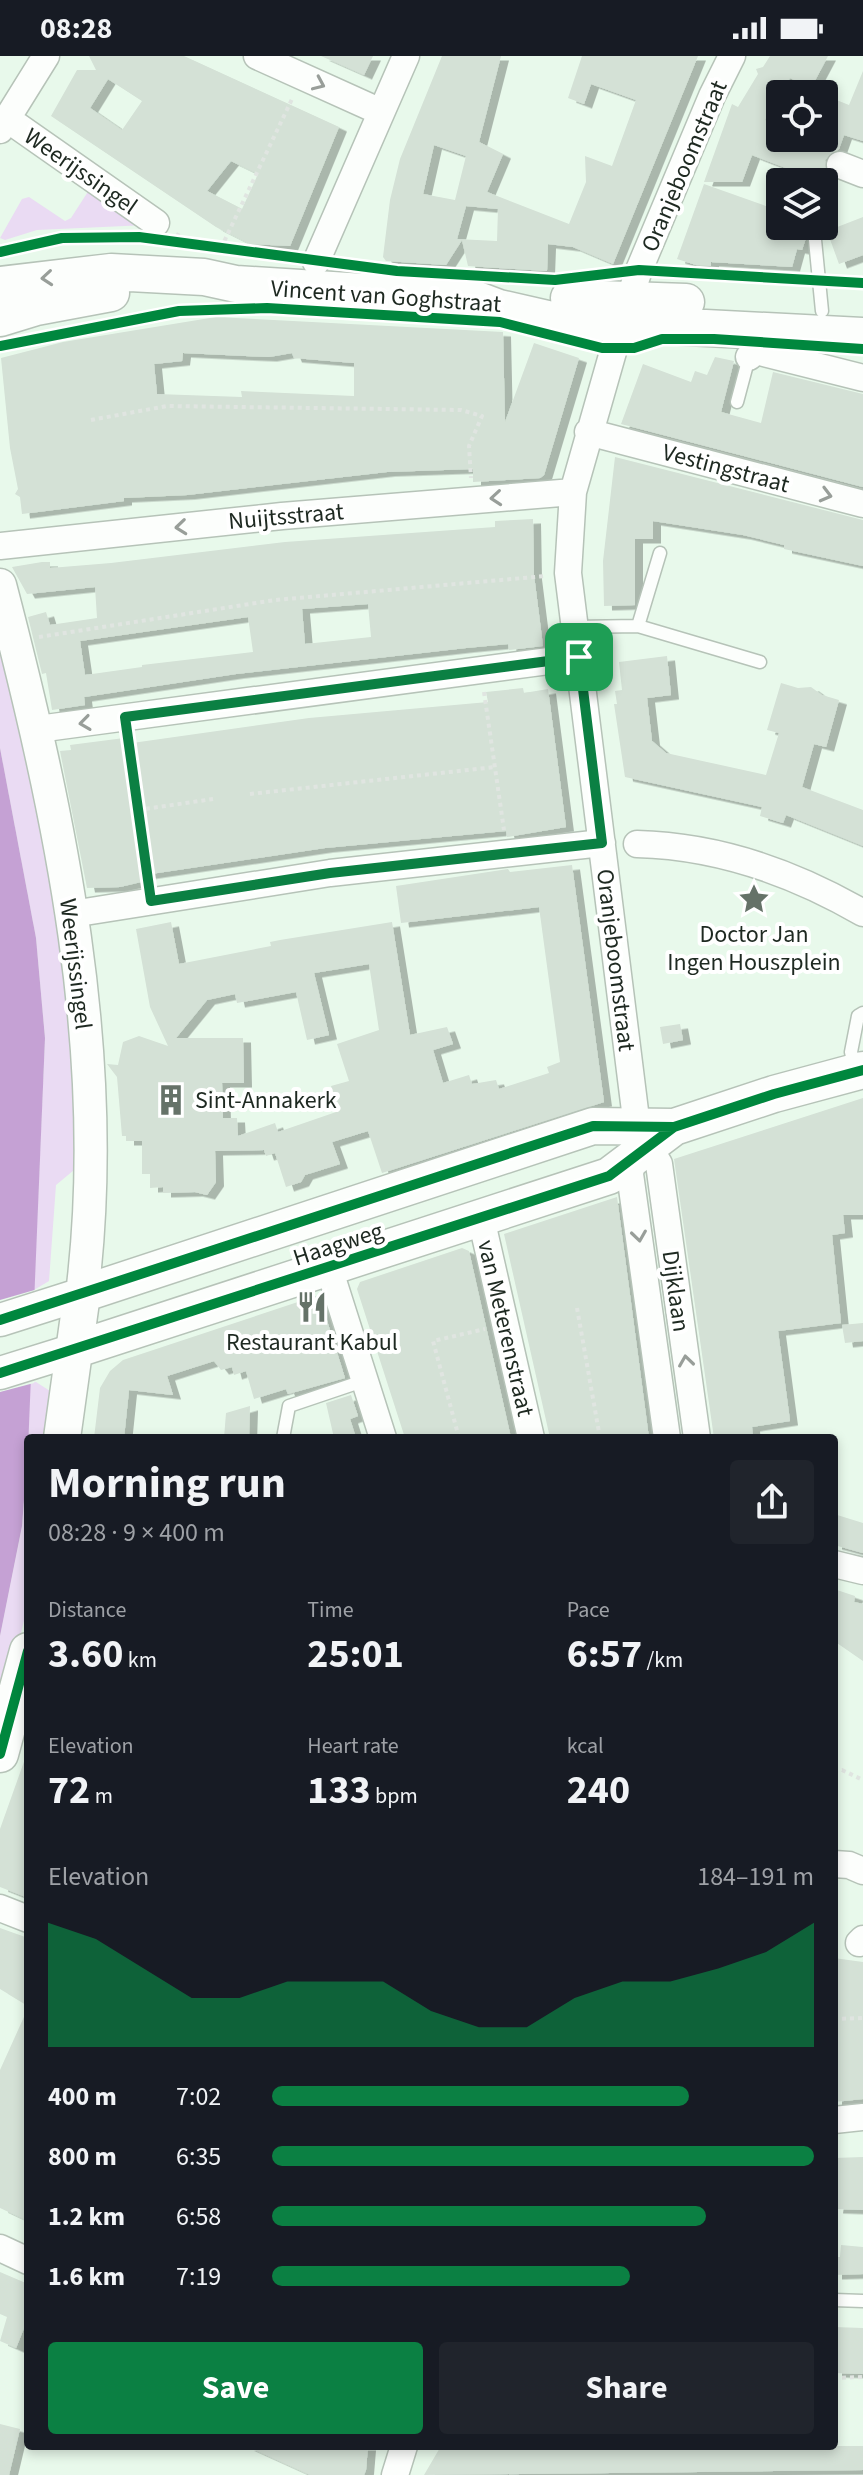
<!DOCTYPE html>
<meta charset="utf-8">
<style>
body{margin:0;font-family:"Source Sans 3",sans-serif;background:#20242c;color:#f1f3f6;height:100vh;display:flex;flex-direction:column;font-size:30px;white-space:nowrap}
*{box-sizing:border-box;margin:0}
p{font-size:26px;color:#9ea1a6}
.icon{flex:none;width:44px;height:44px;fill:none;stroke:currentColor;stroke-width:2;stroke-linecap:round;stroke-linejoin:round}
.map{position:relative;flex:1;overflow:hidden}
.side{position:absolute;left:24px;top:1378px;width:814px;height:1016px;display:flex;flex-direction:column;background:#171b24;border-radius:8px;box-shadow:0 4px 12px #0003}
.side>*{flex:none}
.tools{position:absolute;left:766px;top:24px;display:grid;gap:16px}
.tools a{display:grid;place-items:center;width:72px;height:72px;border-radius:8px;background:#171b24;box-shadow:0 4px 12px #0003;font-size:40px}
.pin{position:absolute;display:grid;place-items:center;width:68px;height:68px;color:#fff;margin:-34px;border-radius:16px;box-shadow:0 4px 12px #0006}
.round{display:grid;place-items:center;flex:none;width:84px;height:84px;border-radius:8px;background:#20242c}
.headline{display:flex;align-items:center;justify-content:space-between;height:136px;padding:0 24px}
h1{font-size:44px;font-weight:700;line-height:60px}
.figures{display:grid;grid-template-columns:repeat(3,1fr);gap:12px;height:136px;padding:8px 24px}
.figures div{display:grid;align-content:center}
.figures b{font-size:40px;font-weight:700}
.figures small{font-size:22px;font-weight:400}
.figures p{font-size:22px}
.chart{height:224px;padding:16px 24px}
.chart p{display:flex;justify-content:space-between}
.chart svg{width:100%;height:144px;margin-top:8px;fill:#0b8043;opacity:.7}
.cta{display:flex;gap:16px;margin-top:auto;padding:16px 24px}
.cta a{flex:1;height:92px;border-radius:8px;background:#0b8043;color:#fff;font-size:32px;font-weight:700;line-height:92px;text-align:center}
.cta a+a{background:#20242c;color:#f1f3f6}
ul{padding:0 24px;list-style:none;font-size:26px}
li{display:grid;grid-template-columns:128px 96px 1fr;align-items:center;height:60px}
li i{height:20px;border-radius:10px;background:#0b8043}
.status{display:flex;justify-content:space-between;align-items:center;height:56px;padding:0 40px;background:#171b24;direction:ltr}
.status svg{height:22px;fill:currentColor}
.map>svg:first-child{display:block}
.green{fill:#eadbf3}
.water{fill:#c5a1d4}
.pier{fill:#e8f9eb}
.building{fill:#d4e1d6;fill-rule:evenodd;filter:url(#shadow)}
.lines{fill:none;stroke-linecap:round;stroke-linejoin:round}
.service-casing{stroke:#b6c3b8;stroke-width:15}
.minor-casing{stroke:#b6c3b8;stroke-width:29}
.tertiary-casing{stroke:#b6c3b8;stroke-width:35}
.secondary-casing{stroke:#b6c3b8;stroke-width:39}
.path{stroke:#e0e5e1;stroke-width:4;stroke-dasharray:4 4;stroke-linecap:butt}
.service{stroke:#fcfefc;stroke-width:12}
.minor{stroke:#fcfefc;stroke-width:26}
.tertiary{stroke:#fcfefc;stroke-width:32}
.secondary{stroke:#fcfefc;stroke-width:36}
.cycleway-casing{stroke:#fff;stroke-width:15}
.cycleway{stroke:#00873e;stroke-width:10}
.oneway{stroke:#989e99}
.route-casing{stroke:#fff;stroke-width:16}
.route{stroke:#0b8043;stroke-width:10}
.labels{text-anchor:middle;stroke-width:8;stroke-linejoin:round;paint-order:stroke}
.street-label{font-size:24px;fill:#1e2921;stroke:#fff}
.poi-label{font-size:24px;fill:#1e2921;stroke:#fff}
</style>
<div class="status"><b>08:28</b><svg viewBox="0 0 49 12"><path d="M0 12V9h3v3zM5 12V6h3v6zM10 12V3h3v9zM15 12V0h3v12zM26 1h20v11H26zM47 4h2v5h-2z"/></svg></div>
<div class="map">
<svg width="863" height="2419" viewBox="0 0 863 2419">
<defs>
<filter id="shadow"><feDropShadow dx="8" dy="4.5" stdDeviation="0" flood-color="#0004"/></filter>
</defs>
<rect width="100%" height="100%" fill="#e8f9eb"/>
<path class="green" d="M91,131l56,38 -110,5 -32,10 -5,-2 22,-39 7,-2 36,24 6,-3z
M0,563l29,110 49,307 -4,134 -18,15 -7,96 -15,9 11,-252 -9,-100 -36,-190z
M36,1326l14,9 -3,47h-19l2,-55z
M28,1393v156l-28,111v-80l22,-110z"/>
<path class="water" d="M0,692l36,190 9,100 -17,411 -6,77 -22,110z"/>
<path class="pier" d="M38,1233l-4,94 -34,9v-92z"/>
<path class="building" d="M89,0h95l155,71 -49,119 -40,-2 -34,-17 -165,-111 26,-46h19zM108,23l34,22 -20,29 -32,-22zM231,105l27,13 -16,35 -35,-18z
M321,0h52l-9,19z
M442,0h59l-22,86 24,12 -16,38 82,32 17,-42 -1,-26 27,10 24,-66 -45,-16 -7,20 -16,-6 14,-42h116l-85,208 -40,-17 -25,-3 -1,27 -79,-5 -6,-26 -16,25 -60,-4 -3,-4 7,-57 10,-41zM434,89l32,11 -11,44 -32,-6zM466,150l32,3 -1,32 -40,-2z
M770,0h58l-17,32 -21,-10 -25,42 11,6 -5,12h53v-43l25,10 14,-34v70l-19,-6 -5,14 -14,11 4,16 -3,8 -34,-2 4,-10 -44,-17 -10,27h-38l28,-78 6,3 20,-33 -2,-5 7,-2z
M704,128l76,27v15h30l-8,24 -5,-1 -5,18 -81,-5v4l-15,-1 -19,-6z
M863,161v38l-24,9 -12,-33z
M216,261l287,15 2,90 29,-79 45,15 -35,117 -4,3 -67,4v-13l-86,3 -200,23 -63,3v3l-102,13 -2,-17 -5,-3 3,-5 -8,-41 -9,-90 62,-16zM183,297l86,4 23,-4 2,5 60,5v33l-113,-5 1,6 -85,-3 -3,-30 28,-3z
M715,301l19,4 -13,51 40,11 12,-51 90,22v93l-242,-63 22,-60 48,18 4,-11 12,4z
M615,401l248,63v46l-79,-17v-4l-41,-10 -90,-14v18h-18v66l-31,1 -1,-45z
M533,463l1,56 9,71 -34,4 -1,-6 -42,4 -230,26 -152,23 1,8 -33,5 -6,-37 -4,1 -14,-57 18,-5 4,13 47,-7 -2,-31 -68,7 -15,-27 30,-5h8v6l61,-5 174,-21 210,-15v-6zM368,548l3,33 -66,7 -3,-35zM248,561l5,35 -111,13v2l-57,8 -5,-34z
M667,600l4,39 -24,3 5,43 14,12 100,22 13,-42 -12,-3 14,-47 17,5 13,-1 11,8 17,5 -13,47 -12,-3 -12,43 61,23v36l-77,-31 -3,8 -23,-7 2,-9 -137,-30 -11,-73h3l-2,-13 7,-1 -3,-28z
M523,632l1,5 24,-4 18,138 -59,10 -1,-6 -181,17 -181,27 1,6 -25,6 -33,1 -27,-137 11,-1 -1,-5 54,-7 1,6 184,-26 179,-16 -2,-10z
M572,809l32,237 -222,71 -14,-42 -36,11 8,22 -35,11 -4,7 -15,5 -11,-34 -9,3 -2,-6 -49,1 1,31 -9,13 -12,-3 -32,1v-6l-13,1v-14h-8v-33h-16v-5h-4l-5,-59 -10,-13 11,1 5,-23 16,-6 29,10 -18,-39 -14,-78 35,-7 8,42 92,-18 -1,-4 10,-2 112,-18 18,113 37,-8 6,17 -20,6 10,33 26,-8 3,9 24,-4 3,9 50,-16 -2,-6 13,-5 -21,-155 -138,16 -5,-37 112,-17 2,3zM369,908l10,66 -42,14 12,37 -18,5 8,25 -61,21 -3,-9 -37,13 -1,-18h-14l-1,-35h22l-1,-45h-67l31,-38 28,-6 2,9 59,-11 11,48 22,-5 -15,-62z
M680,968l3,16 -20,4 -3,-17z
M863,1042v117h-20l2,18 -13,2 9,88 -63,8 12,90 -38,6 1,11h-39l-40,-279z
M617,1141l32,241h-99l-46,-204z
M462,1192l7,3 42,187h-106l-48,-149 3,-7z
M319,1239l26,83 -57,16 -2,-5 -32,10 -8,-28 -12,4 -2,-8 -11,3 -7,-9 -47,15 6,19 -44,-5 -5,48h-30l6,-50 10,-17 13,-11z
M863,1267v18l-18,2 -3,-18z
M351,1339l7,21 -8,3 6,19h-22l-8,-35z
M250,1350l-1,32h-25l2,-25z
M834,1458l29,9v30l-29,-8z
M834,1533l21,7 -1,6 9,2v57l-29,-20z
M26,1700l2,1v141l-28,-11v-58z
M0,1872l28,10v68l-28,-17z
M834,1902l29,4v137l-29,3z
M28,1952v213l-28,-13v-138z
M863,2101v53l-28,-1 3,-22 -4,1v-30z
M841,2189l22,2v27l-29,1v-18h6z
M0,2216l28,12v34l-12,30 -16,-7 7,-24 -7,-3z
M834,2271l29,1v46l-29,-1z
M0,2368l20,5 -11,46h-9z
M246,2390h122l-2,24 -2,5h-54z
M441,2390h422v24l-439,5z"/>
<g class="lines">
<defs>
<path id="service" d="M815,184l7,71
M737,346l12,-45
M638,570l22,-73
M575,571l63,-1 122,36
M855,1014l-4,-18 7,-36 5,-3
M283,1382l6,-32 74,-25
M834,2244l29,1"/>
<path id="minor" d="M257,0l124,56
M6,62l150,105
M0,74l46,-74
M840,109l23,9
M316,206l90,-206
M749,301l7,-6 107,27
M588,376l275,72
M0,490l282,-30 291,-24
M38,673l541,-72
M637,788c81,2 157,29 226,69
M72,858l258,-41 272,-30
M641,1078l18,30 38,274
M481,1162l50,220
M329,1212l54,170
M667,1382l-37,-264 7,-47 -69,-554 5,-81 48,-168 18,-54 73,-174 20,-40
M834,1508l29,7
M834,1808l15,1 14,6
M0,1852l28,11
M859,1887l4,-4
M834,2064l29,-3
M0,2192l28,13
M395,2419l9,-29"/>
<path id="tertiary" d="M0,529c60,230 112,471 82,709l-82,26
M0,1317l74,-23"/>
<path id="secondary" d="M0,229l111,-13 93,5 32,7 239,15 24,9 53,12 311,16
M569,242l117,4
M0,262l36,-11 75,-14
M74,1294l535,-174 65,-49
M62,1382l20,-144 511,-168 81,1 100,-33 89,-24
M0,1698l28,-103"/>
</defs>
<use href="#service" class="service-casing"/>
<use href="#minor" class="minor-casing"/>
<use href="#tertiary" class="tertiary-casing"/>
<use href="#secondary" class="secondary-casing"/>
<path class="path" d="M176,178l19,10
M221,192l72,-151
M91,364l76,-14 294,4 21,6 -13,30 2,32
M39,581l236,-37 271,-24
M484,636l20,138
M128,681l19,142
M250,738l245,-27
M138,754l75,-11
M577,1252l23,130
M459,1382l-26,-97 52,-12
M834,1715l8,-1 21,10
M834,1963l29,-1
M834,2322l29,-1"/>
<use href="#service" class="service"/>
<use href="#minor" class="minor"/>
<use href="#tertiary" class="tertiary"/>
<use href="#secondary" class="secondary"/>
<defs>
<path id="cycleway" d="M0,196l62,-14 77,-1 258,34 158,9 84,-10 224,13
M0,290l179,-35 88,-3 233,14 102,26h32l28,-9h52l149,10
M0,1264l593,-194 81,1 100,-33 89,-24
M0,1317l609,-197 65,-49
M0,1698l28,-103"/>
</defs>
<use href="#cycleway" class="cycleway-casing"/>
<use href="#cycleway" class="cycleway"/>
</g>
<defs><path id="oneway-chevron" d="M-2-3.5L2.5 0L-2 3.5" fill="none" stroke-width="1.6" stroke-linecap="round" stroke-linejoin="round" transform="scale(2)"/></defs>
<g class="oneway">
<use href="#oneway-chevron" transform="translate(319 28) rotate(24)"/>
<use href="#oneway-chevron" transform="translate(47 222) rotate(175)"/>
<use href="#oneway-chevron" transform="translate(826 439) rotate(15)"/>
<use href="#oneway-chevron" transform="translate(496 442) rotate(175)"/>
<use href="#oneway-chevron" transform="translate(181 471) rotate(174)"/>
<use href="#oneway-chevron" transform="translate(85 667) rotate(172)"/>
<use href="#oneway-chevron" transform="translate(639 1180) rotate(82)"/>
<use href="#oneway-chevron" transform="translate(686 1305) rotate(-98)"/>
</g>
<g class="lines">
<defs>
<path id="route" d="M579,601l23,186 -272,30 -179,28 -26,-184z"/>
</defs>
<use href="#route" class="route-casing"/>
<use href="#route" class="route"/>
</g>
<defs>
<symbol id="sight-bare" viewBox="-9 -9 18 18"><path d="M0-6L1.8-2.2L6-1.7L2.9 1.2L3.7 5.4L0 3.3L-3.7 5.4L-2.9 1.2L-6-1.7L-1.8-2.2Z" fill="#657268" stroke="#fff" stroke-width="2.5" paint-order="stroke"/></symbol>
<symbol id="building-bare" viewBox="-9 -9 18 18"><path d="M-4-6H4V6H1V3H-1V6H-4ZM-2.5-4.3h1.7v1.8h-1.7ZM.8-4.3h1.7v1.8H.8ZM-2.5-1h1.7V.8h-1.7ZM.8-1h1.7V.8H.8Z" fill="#657268" stroke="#fff" stroke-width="2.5" paint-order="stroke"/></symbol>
<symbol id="restaurant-bare" viewBox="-9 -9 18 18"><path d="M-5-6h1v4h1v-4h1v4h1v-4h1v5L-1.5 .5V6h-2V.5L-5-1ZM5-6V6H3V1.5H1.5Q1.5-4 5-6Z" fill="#657268" stroke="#fff" stroke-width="2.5" paint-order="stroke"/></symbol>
</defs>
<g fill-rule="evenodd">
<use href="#sight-bare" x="732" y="821" width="44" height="44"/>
<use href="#building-bare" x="149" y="1022" width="44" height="44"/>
<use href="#restaurant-bare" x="290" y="1229" width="44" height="44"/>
</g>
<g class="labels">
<g class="street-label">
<text transform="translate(684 110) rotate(-67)" y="8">Oranjeboomstraat</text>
<text transform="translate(81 115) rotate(35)" y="8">Weerijssingel</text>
<text transform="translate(386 240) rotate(4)" y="8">Vincent van Goghstraat</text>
<text transform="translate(726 412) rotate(15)" y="8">Vestingstraat</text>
<text transform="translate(286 460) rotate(-5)" y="8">Nuijtsstraat</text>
<text transform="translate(616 904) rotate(83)" y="8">Oranjeboomstraat</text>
<text transform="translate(76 908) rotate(83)" y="8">Weerijssingel</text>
<text transform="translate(338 1188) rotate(-18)" y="8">Haagweg</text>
<text transform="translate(676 1235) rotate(82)" y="8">Dijklaan</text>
<text transform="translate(506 1272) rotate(77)" y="8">van Meterenstraat</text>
</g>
<g class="poi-label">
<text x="754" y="886">Doctor Jan<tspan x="754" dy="28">Ingen Houszplein</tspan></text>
<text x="195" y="1052" text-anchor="start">Sint-Annakerk</text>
<text x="312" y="1294">Restaurant Kabul</text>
</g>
</g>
</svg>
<div class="tools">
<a><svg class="icon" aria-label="locate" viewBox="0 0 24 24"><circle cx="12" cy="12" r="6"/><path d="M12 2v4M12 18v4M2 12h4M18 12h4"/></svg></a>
<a><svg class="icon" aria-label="layers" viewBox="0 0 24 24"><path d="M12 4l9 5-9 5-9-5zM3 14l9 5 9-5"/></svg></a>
</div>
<div class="pin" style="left:579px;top:601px;background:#1e9e55"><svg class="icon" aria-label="arrive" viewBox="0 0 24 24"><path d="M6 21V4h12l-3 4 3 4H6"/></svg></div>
<section class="side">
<div class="headline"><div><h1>Morning run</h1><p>08:28 · 9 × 400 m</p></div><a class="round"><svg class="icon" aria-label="share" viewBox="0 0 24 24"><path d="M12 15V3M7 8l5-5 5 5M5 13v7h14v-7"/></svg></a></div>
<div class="figures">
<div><p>Distance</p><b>3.60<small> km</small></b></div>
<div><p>Time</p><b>25:01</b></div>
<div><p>Pace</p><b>6:57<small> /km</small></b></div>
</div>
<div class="figures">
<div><p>Elevation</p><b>72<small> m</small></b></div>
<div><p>Heart rate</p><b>133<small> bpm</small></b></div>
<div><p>kcal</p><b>240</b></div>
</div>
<div class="chart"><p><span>Elevation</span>184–191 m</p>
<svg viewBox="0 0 160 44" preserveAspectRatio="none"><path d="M0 44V6L10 11L20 20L30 29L40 29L50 24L60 24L70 24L80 33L90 38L100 38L110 29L120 24L130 24L140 20L150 15L160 6V44z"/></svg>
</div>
<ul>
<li><b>400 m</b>7:02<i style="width:77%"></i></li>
<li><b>800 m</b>6:35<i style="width:100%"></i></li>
<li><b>1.2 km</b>6:58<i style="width:80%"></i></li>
<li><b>1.6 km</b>7:19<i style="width:66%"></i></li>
</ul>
<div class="cta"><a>Save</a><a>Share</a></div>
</section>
</div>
